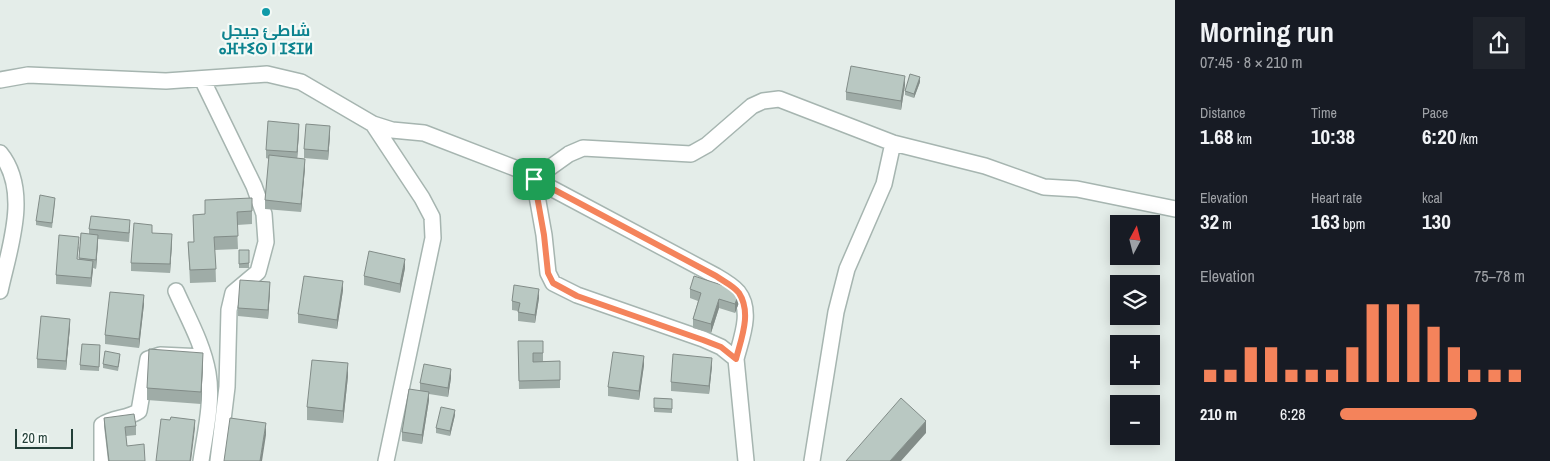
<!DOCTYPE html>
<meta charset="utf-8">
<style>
body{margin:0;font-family:"Archivo Narrow",Cairo,"Noto Sans Tifinagh",sans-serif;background:#20242c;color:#f1f3f6;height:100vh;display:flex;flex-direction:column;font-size:19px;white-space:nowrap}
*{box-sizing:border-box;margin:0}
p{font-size:16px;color:#9ea1a6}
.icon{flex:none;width:28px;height:28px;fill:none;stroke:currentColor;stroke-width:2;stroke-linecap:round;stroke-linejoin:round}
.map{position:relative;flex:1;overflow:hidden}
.drawer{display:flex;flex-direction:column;background:#171b24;width:375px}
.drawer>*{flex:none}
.needle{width:32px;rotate:7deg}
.controls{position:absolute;left:1110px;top:215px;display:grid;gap:10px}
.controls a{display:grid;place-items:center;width:50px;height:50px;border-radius:0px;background:#171b24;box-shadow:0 2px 12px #0003;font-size:25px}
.scale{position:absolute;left:15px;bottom:12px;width:58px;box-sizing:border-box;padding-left:5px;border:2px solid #233f38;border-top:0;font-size:14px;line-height:18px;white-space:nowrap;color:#233f38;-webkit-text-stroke:4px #f4faf7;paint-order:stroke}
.pin{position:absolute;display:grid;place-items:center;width:42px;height:42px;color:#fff;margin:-21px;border-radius:10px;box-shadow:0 2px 8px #0006}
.round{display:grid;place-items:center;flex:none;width:52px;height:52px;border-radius:0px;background:#20242c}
.headline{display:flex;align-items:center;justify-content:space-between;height:85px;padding:0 25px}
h1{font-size:28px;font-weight:700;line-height:38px}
.stats{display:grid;grid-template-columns:repeat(3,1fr);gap:8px;height:85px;padding:5px 25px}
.stats div{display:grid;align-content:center}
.stats b{font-size:21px;font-weight:700}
.stats small{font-size:14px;font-weight:400}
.stats p{font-size:14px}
.chart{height:140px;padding:10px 25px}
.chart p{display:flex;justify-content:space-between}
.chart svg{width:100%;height:90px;margin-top:5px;stroke:#f4835b;stroke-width:6}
ul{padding:0 25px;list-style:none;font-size:16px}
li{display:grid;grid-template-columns:80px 60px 1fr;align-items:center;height:38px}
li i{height:12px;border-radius:6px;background:#f4835b}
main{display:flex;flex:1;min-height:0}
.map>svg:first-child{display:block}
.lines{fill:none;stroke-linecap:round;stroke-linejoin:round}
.street-casing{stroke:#a6b5b0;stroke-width:18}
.street{stroke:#fff;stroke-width:15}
.wall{fill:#9faca7}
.shaded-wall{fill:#828c88}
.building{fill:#b9c8c2;stroke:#828c88}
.route-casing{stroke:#fff;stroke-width:10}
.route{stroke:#f4835b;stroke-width:6}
.culture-dot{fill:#0f9aa8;stroke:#f4faf7;stroke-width:2}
.labels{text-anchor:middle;stroke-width:4.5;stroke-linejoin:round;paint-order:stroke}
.culture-label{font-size:16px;font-weight:bold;fill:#0d838f;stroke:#f4faf7}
</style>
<main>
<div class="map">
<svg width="1175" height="461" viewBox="0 0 1175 461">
<rect width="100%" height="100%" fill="#e4ede9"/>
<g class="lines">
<defs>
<path id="street" d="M202,79l52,107 10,28 2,28 -8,30 -25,21 -4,17 -2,77 -9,74
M0,80l28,-5 138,6 101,-7 34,8 72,42 19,6 32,3 96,37 14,9 10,56 4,38 5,10 24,12 126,44 18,8 15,12 10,102
M373,124l49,74 10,19 1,21 -47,223
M0,153c31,38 9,96 0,138
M176,291c12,27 27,53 32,82 5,29 -3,60 -7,88
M736,359c5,-20 17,-48 2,-67 -5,-6 -15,-12 -22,-16l-182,-97 35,-25 14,-6 108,6 16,-9 45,-39 11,-5 16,-2 114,44 92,23 59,21 33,2 98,20
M102,461v-36c11,-8 26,-6 37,-14l9,-52 12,-4 44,2
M812,461l24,-149 11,-43 37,-85 9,-41"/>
</defs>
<use href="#street" class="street-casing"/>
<use href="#street" class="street"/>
</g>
<path class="wall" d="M920,82l-6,16 -9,-3v-4z
M905,85l-4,25 -55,-10v-8z
M299,132l-2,26 8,10 -4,44 -36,-3v-9l4,-41 -3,-1v-8z
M330,135l-2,25 -24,-2v-9z
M205,200l47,11v13l-15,1 1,24 -23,1 1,32 -26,1 -2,-41h6l-1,-27 12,-1z
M55,202l-3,26 -16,-3v-4z
M89,229h41l-1,13 -31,-3 -2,30 -3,-1 -2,19 -35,-3v-9l23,-29 -2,13h2l2,-26 8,1z
M152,233l20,10 -2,30 -39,-2v-8z
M239,250h10v18h-10z
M405,268l-5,25 -36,-8v-9z
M690,289l50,11 -5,13 -16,-5 -8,25 -18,-5v-9l5,-18 -8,-3z
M343,290l-6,39 -39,-6v-9z
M270,291l-2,28 -30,-3v-8z
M539,298l-4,25 -17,-2v-10l-6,-1v-9z
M144,304l-5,44 -34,-4v-9z
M70,327l-4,43 -29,-2v-9z
M518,341h25v20h17v27l-41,1z
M100,345l-1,26 -19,-1v-5z
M120,359l-2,12 -15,-3v-4z
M203,365l-2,39 -54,-4v-12z
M644,365l-5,35 -31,-4v-9z
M712,366l-3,28 -38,-3v-9z
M348,376l-5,47 -36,-3v-13z
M451,378l-3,19 -19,-3v6l-7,44 -20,-3v-9l18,-42v-7z
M654,398l18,1v14l-18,-1z
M455,415l-5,21 -14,-3v-5z
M104,418l32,8v9l-10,1 1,10 18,15h-37l-4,-35z"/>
<path class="shaded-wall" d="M905,76v9l-4,25v-9z
M920,77v5l-6,16v-4z
M299,124v8l-2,29v-9z
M330,126v9l-2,25v-9z
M305,159v9l-4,44v-8z
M172,234v9l-2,30v-9z
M98,235v9l-2,25v-9z
M405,259v9l-5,25v-9z
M93,261v9l-2,17v-9z
M343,281v9l-6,39v-9z
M270,282v9l-2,28v-9z
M539,289v9l-4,25v-8z
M740,291v9l-5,13v-9z
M144,295v9l-5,44v-9z
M719,299v9l-8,25v-9z
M70,319v8l-4,43v-9z
M203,353v12l-2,39v-12z
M644,356v9l-5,35v-9z
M712,358v8l-3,28v-8z
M348,363v13l-5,47v-12z
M451,369v9l-3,19v-9z
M429,392v8l-7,44v-9z
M455,410v5l-5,21v-5z
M195,420v8l-4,33h-1z
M926,421v12l-25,28h-11z
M266,423v12l-4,26h-2z"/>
<path class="building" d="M851,66l54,10 -4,25 -55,-9z
M910,74l10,3 -6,17 -9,-3z
M268,121l31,3 -2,28 -31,-2z
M306,124l24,2 -2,25 -24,-2z
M269,155l36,4 -4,45 -36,-4z
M40,195l15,3 -3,25 -16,-2z
M252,198v13l-15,1 1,24 -24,1 2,32 -26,1 -2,-28h6l-1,-27 12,-1v-14z
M91,216l39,4 -1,13 -40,-4z
M134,223l18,2v8l20,1 -2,30 -39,-1z
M81,233l17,2 -2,25 -17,-2z
M59,235l20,2 -2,22 16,2 -2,17 -35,-3z
M239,250h10v13l-10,1z
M369,251l36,8 -5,25 -36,-8z
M304,276l39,5 -6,39 -39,-6z
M694,276l46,15 -5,13 -16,-5 -8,25 -18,-5 8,-26 -11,-4z
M240,280l30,2 -2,28 -30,-2z
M514,285l25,4 -4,26 -17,-3 2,-9 -8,-2z
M110,292l34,3 -5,44 -34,-4z
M41,316l29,3 -4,42 -29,-2z
M518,341h25v12h-10v9l27,-1v19l-41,1z
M82,344l18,1 -1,22 -19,-2z
M149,349l54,4 -2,39 -54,-4z
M105,351l15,3 -2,13 -15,-3z
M613,352l31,4 -5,35 -31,-4z
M673,354l39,4 -3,28 -38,-4z
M312,360l36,3 -5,48 -36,-4z
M424,364l27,5 -3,19 -28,-5z
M409,389l20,3 -7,43 -20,-3z
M654,398l18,1v10l-18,-1z
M901,398l25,23 -36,40h-44z
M441,407l14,3 -5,21 -14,-3z
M134,414l2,12 -11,1 2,19 17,-2 1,17h-36l-5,-43z
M171,417l24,3 -5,41h-34l5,-42 9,1z
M230,418l36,5 -6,38h-36z"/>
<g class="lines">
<defs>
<path id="route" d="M534,179l182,97c7,5 18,10 23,17 13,20 2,46 -3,66l-15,-12 -18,-7 -126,-44 -24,-13 -5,-10 -4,-38z"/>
</defs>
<use href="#route" class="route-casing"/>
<use href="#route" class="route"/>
</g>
<circle class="culture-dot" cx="266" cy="12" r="5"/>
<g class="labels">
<g class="culture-label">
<text x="266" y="36">شاطئ جيجل<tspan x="266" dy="18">ⴰⴼⵜⵉⵙ ⵏ ⵊⵉⵊⵍ</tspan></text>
</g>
</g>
</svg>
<div class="controls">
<a><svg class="needle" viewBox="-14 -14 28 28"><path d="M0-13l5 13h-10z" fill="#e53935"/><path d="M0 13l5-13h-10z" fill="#9ea1a6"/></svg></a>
<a><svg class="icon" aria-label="layers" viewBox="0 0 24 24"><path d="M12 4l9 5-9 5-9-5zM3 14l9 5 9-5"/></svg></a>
<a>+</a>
<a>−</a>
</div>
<div class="scale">20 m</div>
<div class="pin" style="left:534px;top:179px;background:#1e9e55"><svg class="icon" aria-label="arrive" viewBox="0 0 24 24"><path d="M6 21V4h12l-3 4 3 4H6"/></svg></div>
</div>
<section class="drawer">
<div class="headline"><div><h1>Morning run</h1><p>07:45 · 8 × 210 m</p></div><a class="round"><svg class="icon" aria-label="share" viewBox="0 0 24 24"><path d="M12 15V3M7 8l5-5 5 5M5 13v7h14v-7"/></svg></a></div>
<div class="stats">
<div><p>Distance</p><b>1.68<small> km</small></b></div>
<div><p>Time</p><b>10:38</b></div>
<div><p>Pace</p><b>6:20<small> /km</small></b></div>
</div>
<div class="stats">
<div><p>Elevation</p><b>32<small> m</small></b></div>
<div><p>Heart rate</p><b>163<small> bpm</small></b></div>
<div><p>kcal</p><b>130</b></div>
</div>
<div class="chart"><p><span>Elevation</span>75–78 m</p>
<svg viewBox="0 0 160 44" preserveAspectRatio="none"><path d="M5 44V38M15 44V38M25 44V27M35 44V27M45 44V38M55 44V38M65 44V38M75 44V27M85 44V6M95 44V6M105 44V6M115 44V17M125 44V27M135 44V38M145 44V38M155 44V38"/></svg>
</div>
<ul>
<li><b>210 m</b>6:28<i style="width:74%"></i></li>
</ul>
</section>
</main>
